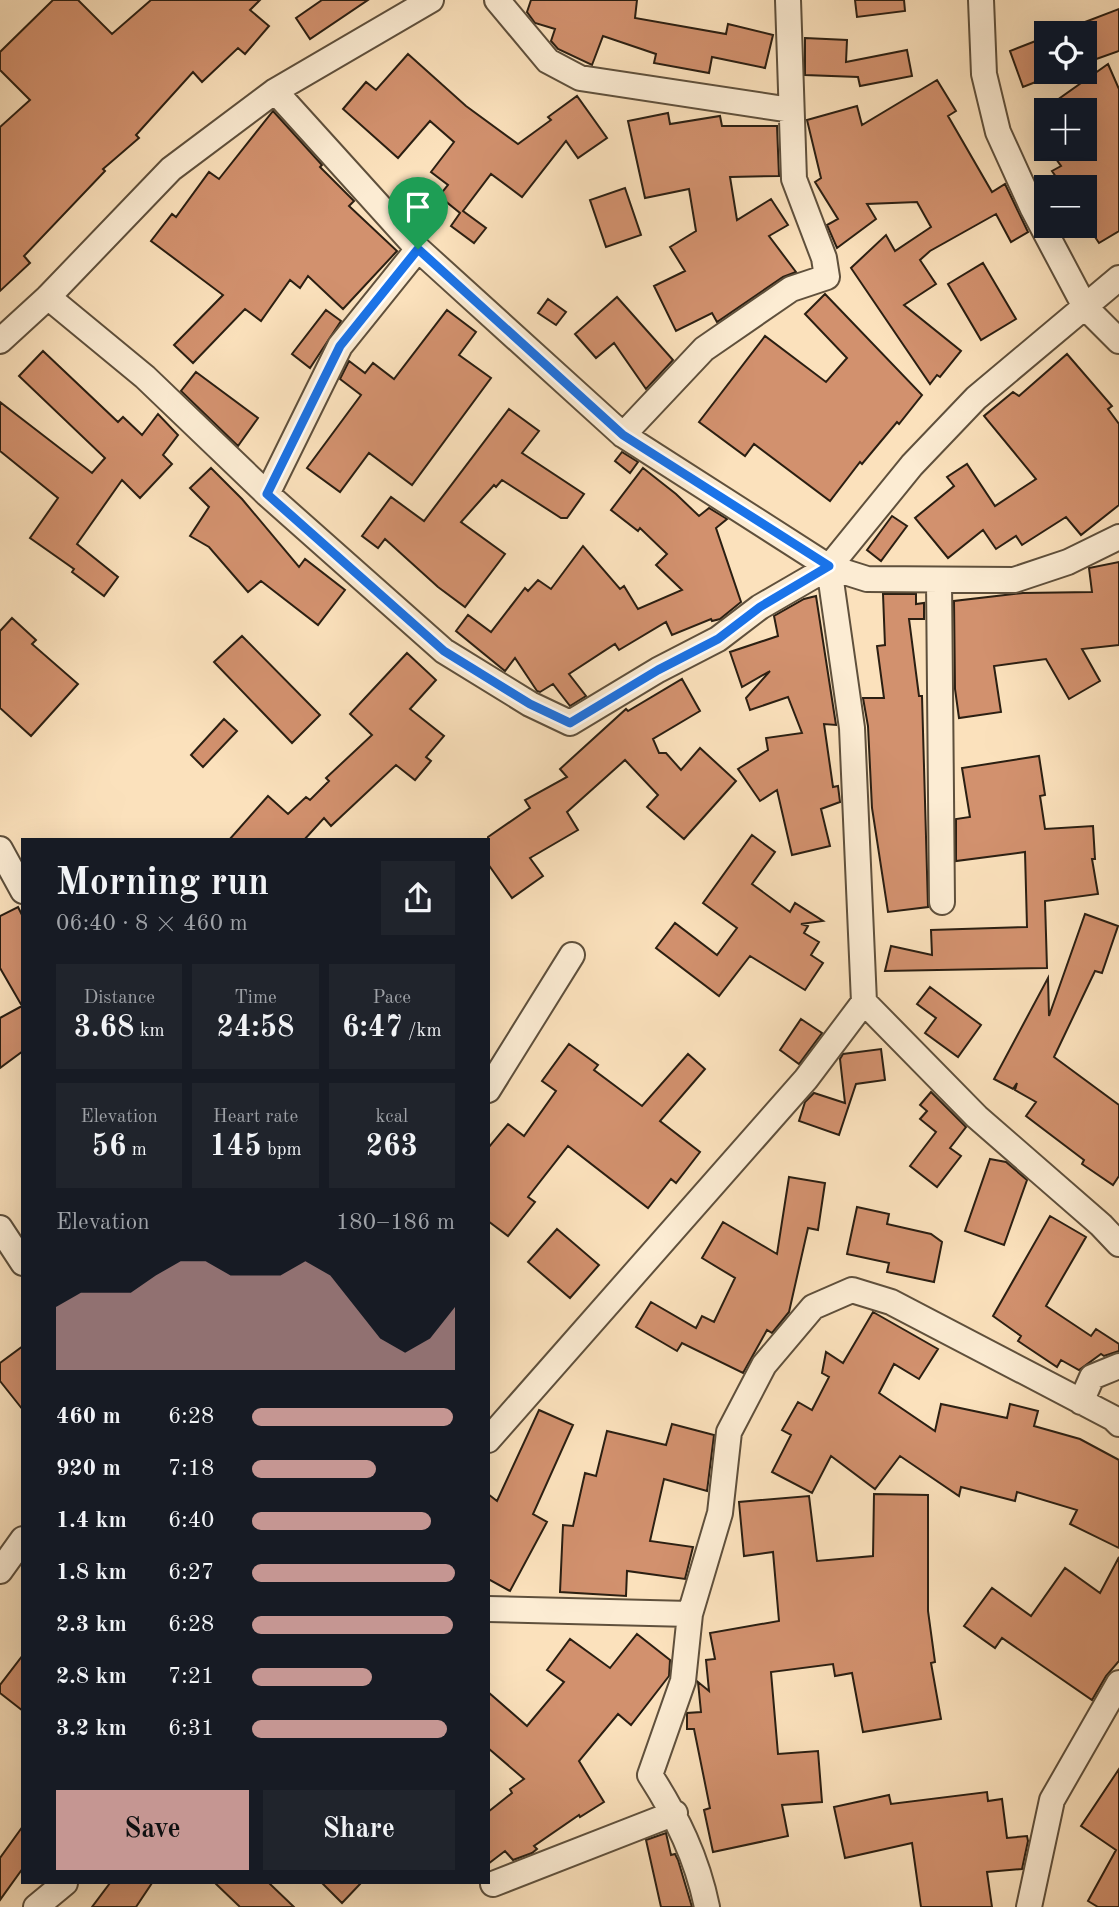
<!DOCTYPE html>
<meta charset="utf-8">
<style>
body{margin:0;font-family:"Old Standard TT",serif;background:#20242c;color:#f1f3f6;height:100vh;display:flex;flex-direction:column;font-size:26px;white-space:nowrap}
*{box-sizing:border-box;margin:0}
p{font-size:23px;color:#9ea1a6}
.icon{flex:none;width:38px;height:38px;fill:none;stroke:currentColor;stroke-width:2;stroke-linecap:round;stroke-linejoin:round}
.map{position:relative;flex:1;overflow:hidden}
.details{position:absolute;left:21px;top:838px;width:469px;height:1046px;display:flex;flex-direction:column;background:#171b24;border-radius:0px;box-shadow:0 7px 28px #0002}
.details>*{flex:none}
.fabs{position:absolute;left:1034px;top:21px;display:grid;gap:14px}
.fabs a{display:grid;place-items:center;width:63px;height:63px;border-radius:0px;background:#171b24;box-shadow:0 7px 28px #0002;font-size:35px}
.pin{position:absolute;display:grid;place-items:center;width:60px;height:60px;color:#fff;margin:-72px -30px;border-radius:50% 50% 50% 0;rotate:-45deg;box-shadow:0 0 7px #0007}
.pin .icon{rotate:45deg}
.round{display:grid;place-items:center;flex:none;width:74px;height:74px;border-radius:0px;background:#20242c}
.summary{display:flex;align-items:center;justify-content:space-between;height:119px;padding:0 35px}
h1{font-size:38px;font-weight:800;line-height:52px}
.stats{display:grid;grid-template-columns:repeat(3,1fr);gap:10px;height:119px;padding:7px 35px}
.stats div{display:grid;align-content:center;border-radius:0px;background:#20242c;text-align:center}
.stats b{font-size:30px;font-weight:800}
.stats small{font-size:19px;font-weight:400}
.stats p{font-size:19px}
.chart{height:196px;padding:14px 35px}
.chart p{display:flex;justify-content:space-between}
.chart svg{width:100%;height:126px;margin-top:7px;fill:#c59692;opacity:.7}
.cta{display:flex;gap:14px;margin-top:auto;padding:14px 35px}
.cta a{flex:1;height:80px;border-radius:0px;background:#c59692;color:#111;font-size:28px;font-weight:800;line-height:80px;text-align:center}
.cta a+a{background:#20242c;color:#f1f3f6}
ul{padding:0 35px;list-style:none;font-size:23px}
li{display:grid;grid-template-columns:112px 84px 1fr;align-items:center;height:52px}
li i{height:18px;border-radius:9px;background:#c59692}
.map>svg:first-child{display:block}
.building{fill:#d2916e;stroke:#2b1f12;stroke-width:2}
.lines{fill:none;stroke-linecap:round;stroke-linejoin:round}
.minor-casing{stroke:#5f503c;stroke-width:28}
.minor{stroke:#fcecd3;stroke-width:24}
.route-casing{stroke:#fff;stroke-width:14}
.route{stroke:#1a73e8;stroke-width:9}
</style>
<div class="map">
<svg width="1119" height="1907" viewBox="0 0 1119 1907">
<rect width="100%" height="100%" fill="#fbe1bc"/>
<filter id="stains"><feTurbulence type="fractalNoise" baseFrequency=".00286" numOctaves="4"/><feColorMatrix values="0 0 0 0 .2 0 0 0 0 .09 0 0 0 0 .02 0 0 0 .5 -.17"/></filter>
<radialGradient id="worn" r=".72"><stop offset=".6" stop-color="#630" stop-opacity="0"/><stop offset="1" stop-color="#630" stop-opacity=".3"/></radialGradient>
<path class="building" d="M53,0h25l34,34 39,-34h109l-10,10 19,16 -24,28 -7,-6 -36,34 -9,-10 -57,63 3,3 -36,31 2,2 -81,85 6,7 -30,28v-164l30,-27 -30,-30v-18z
M322,0h46l-58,39 -14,-21z
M531,0h106l-2,18 91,16 2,-10 45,11 -8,33 -53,-11 -3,16 -55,-10 2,-9 -53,-18 -11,29 -34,-16 -7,-8 4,-12 -20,-6 -8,-11z
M855,0h49l1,11 -48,6z
M1119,9v42l-34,12v-41z
M1046,37v41l-23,9 -13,-36z
M805,38l42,2 -1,22 61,-12 5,26 -52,10 -2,-9 -53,-2z
M408,54l58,52 52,38 33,-24 -3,-3 29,-21 30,42 -29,20 -12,-17 -44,56 -31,-23 -28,37 23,17 -12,15 -23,-17 9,-13 -21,-17 9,-11 -17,-13 23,-30 -24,-21 -32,37 -55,-49 23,-27 10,8z
M1108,64l11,25v142l-20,12 -14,-21v-35h-22l-11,-16 9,-5 -12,-17h36v-39h-42z
M937,80l19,31 -8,5 44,76 13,-8 23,48 -17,10 -15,-28 -66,37 -10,9 16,24 -32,21 57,46 -21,26 -3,-2 -7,9 -79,-116 35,-33 9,16 36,-24 -14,-25 -50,2 9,15 -39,29 -10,-23 11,-6 -23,-37 6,-4 -14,-58 50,-14 5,19z
M273,111l49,54 -2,2 34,34 -5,5 48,45 -54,58 -35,-33 -8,12 -10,-8 -29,41 -16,-12 -52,54 -19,-18 49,-50 -72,-54 21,-27 4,3 33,-45 10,7z
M668,113l2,11 50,-8 2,10h55l2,50 -49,1 7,43 34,-21 17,26 -19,11 27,36 -13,5 -66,45 -5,-9 -36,18 -22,-45 31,-15 -15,-24 26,-16 -7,-42 -44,9 -17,-77z
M625,188l16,47 -35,12 -16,-47z
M983,263l33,56 -35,21 -33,-56z
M825,294l97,101 -23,29 -2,-2 -35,42 -2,-2 -30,39 -76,-57 -9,12 -46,-34 66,-86 61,46 21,-24 -42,-44z
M617,297l56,63 -27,29 -32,-46 -18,15 -21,-24z
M548,299l18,13 -10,13 -18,-12z
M326,310l15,11 -31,47 -18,-14z
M447,310l29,22 -17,23 32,23 -79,107 -43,-32 -29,39 -33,-24 54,-73 -21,-16 9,-18 16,12 8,-10 21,16z
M43,351l75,71 5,-5 19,18 16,-21 20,21 -15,20 9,9 -32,34 -18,-18 -45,64 41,33 -14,19 -32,-24 2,-3 -44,-31 28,-40 -58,-47v-49l92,71 13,-15 -86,-82z
M1067,354l45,52 -4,3 11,15v81l-38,30 -15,-18 -44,28 -6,-9 -20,13 -13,-19 -35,28 -33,-40 39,-32 -7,-9 20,-13 28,42 41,-27 -52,-63 29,-24 6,4z
M196,372l62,46 -20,28 -57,-55z
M509,409l30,22 -17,22 62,41 -17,24h-6l-59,-38 -6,7 -2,-2 -33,37 44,32 -40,53 -27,-20 -53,-48 -7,9 -16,-12 29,-39 33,24z
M622,452l16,10 -8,11 -15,-12z
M211,468l31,31 57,68 6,-8 40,31 -27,35 -57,-44 -13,11 -39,-45 -19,-11 19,-29 -19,-19z
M643,468l33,26 23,22 10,-8 18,11 -11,9 25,74 -21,17 -8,2 -1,-2 -39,16 -6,-13 -47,28 -4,-6 -46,30 17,22 -16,10 -17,-22 -13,8 -3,-1 -22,-33 -10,13 -49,-40 12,-16 23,17 34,-44 3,3 10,-11 13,9 32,-43 37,43 4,-3 14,23 44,-19 -26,-25 11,-11 -27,-26 -2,3 -27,-21z
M892,516l15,10 -26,35 -14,-11z
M1119,562v83l-37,4 18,32 -31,18 -23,-40 -52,7 7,46 -42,6 -4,-29 -1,-88 69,-8 69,-1 -3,-24z
M883,594h33v10l8,-1v16h-15l10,77h3l6,211 -40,5 -16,-104 -4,-82 -5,-28h21l-7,-52 8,-1z
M816,596l20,129 -12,-1 9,63 5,-1 2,16 -19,7 9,37 -38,9 -15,-65 -17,11 -22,-32 30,-19 -2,-12 36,-5 -14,-36 -38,13 -4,-12 24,-27 -28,16 -12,-35 48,-16 -4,-20 30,-17z
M12,618l24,22 -4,4 46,40 -47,52 -31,-28v-77z
M242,636l78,79 -28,28 -78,-81z
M407,653l29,27 -26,29 34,27 -18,21 5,4 -16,19 -19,-15 -65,61 -7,-8 -20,22h-75l39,-44 20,18 18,-17 4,3 19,-19 -3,-3 46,-43 -22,-21z
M682,679l18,32 -47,28 6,14h7l15,17 19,-22 36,33 -52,58 -37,-32 11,-12 -33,-35 -58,52 11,18 -48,28 13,18 -31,22 -24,-34v-27l42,-29 -5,-8 42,-23 -7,-8 66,-60 2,2z
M224,719l13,12 -34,36 -12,-12z
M1039,756l6,39 -5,1 5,33 48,-3 2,33h-3l6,35 -53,7 2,67 -162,3 6,-25 41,9 -1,-25 96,-3 -2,-75 -69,9v-42l14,-2 -8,-49z
M752,835l23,17 -23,32 38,28 5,-9 28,18 -22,3 7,2 -4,7 15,9 -8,13 12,8 -18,27 -55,-34 -31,40 -63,-48 19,-25 42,32 20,-27 -34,-25z
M18,907l5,10v134l-23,17v-50l22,-12 -22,-38v-52z
M1085,914l33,12 -16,47 -7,-2 -41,86 65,48v71l-6,9 -31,-21 2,-4 -58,-44 10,-14 -21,-12 2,-7 -4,6 -19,-10 54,-101 1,38z
M930,987l51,38 -23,32 -33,-24 11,-15 -19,-14z
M801,1019l21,14 -23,31 -19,-14z
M569,1044l29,21 -4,5 48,36 46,-52 17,15 -45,52 40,31 -24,31 -5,-4 -23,29 -80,-62 -40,51 7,5 -27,34 -20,-15v-73l20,-24 16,12 32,-45 -14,-10z
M881,1049l4,31 -29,4 -17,51 -40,-14 6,-19 9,-9 31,10 -5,-44 3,-5z
M931,1092l35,35 -16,21 11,8 -24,31 -27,-21 26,-34 -16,-13 7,-8 -7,-6z
M990,1159l16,3 21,18 -23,65 -39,-14z
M789,1177l36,6 -7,47 -10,-2 -19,84 -17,21 -5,-3 -24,43 -61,-30 -5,8 -41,-24 15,-25 45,26 6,-12 12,6 21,-44 -33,-20 21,-36 54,32z
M857,1207l32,7 -2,10 44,10 11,8 -8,40 -47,-10 2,-9 -42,-9z
M1050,1216l36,21 -40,69 45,30 5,-7 23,15v7l-15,5 -3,-2 -22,16 -18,-10 -4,7 -39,-26 3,-5 -28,-20z
M557,1229l42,36 -29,33 -42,-36z
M873,1312l65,37 -19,30 -25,-15 -15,29 56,38 6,-27 66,14 3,-14 28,7 -4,15 46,13 39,21v88l-49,-24 7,-14 -60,-18 -2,9 -54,-14 -2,9 -59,-40 -25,33 -44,-33 -19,37 -40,-21 19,-37 -9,-5 16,-28 14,8 17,-33 -7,-4 4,-21 17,11z
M23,1346v64l-23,-29v-18z
M539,1410l34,15 -40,89 14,8 -37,69 -22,-12v-85l9,7z
M672,1424l42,11 -7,56 -43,-12 -14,62 43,6 -8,32 -58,-8 -1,25 -66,-4 3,-67 10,1 12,-53 11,3 11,-45 59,14z
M874,1494l54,1v116l7,51 -4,1 10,56 -78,13 -11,-59 -17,3 -2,-12 -62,8 7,82 40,-3 4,51 -40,3 6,31 -75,16 -9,-42 6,-2 -16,-79h-7v-16l14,-1 -3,-30 11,9 -3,-31 9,-1 -5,-26 69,-12 -6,-69 -29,4 -5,-54 70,-6 8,65 56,-5z
M1119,1557v104l-13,15 -14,24 -90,-62 -7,10 -31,-22 28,-38 39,28 34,-48 35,25z
M637,1634l33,26 -1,16 -38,49 -13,-11 -39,47 25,41 -24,15 -1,-2 -45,31 3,3 -5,4 -19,7 -8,-9 -17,13v-52l24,-19 -2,-4 14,-10 -36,-31v-56l39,34 37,-44 -17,-12 23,-31 40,29z
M23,1655v56l-23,-18v-8z
M1119,1769v138h-21l-10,-6 28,-51 -35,-24z
M987,1792l1,9 14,-2 5,39 20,-2 1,5 -6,28 -35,3 5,35h-71l-9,-64 -67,15 -11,-51 55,-12 2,9z
M23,1826v42l-23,32v-42z
M666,1833l5,22 4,-1 3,6 14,47h-31l-15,-67z
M110,1883h42l-16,24h-44z
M215,1883h54l25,24h-54z
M322,1883h39l-19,20z"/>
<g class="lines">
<defs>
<path id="minor" d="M497,0l51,61 32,17 211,32
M981,0l3,74 14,58 35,77 52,98 34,34
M275,91l143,158 205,186 206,132 23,161 12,274 -58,77 -318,361
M48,297l97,80 122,117 177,157 86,53 40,19 88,-53 60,-31 42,-32 69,-40 83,-102 64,-67 143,-120
M0,341l48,-44 123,-128 104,-78 156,-91
M623,435l81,-86 87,-60 36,-12 -3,-19 -30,-79 -6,-179
M267,494l73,-148 78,-97
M829,567l38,12 147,1 54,-18 51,-25
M939,581l3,321
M0,849l23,42
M864,1002l113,115 124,108 18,19
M488,1090l84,-135
M0,1228l23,35
M1081,1402l11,-25 27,-11
M0,1571l23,-32
M488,1609l202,5
M493,1884l182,-71
M36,1907l29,-24
M707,1907c-10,-49 -30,-90 -57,-132l33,-94 7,-67 30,-101 9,-81 35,-67 49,-58 39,-17 39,12 222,116 6,6
M1029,1907l23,-107 67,-117"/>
</defs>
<use href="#minor" class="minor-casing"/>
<use href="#minor" class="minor"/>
</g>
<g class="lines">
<defs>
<path id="route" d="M418,249l205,186 206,131 -69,41 -42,32 -60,31 -88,53 -40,-19 -86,-53 -177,-157 73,-148z"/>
</defs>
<use href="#route" class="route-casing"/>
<use href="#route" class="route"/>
</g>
<rect width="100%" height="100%" filter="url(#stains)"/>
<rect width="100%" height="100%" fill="url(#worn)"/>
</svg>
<div class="fabs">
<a><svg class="icon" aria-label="locate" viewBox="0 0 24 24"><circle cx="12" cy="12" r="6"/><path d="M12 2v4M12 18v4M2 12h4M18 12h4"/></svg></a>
<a>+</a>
<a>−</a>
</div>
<div class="pin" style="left:418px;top:249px;background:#1e9e55"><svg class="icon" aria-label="arrive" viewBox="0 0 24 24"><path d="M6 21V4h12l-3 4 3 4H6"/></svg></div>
<section class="details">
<div class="summary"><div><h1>Morning run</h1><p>06:40 · 8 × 460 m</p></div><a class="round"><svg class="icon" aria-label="share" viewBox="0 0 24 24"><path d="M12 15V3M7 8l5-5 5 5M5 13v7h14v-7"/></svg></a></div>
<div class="stats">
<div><p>Distance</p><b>3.68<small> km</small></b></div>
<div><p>Time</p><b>24:58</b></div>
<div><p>Pace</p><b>6:47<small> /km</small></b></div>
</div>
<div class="stats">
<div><p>Elevation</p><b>56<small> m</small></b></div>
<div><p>Heart rate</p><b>145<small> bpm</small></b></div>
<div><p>kcal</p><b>263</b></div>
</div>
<div class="chart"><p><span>Elevation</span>180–186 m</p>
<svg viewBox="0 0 160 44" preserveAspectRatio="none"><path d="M0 44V22L10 17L20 17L30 17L40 11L50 6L60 6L70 11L80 11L90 11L100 6L110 11L120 22L130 33L140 38L150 33L160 22V44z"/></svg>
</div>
<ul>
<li><b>460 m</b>6:28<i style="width:99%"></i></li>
<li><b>920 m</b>7:18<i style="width:61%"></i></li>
<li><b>1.4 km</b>6:40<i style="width:88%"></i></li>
<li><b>1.8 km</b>6:27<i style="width:100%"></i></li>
<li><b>2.3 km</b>6:28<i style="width:99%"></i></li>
<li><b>2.8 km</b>7:21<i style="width:59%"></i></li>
<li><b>3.2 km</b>6:31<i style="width:96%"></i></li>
</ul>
<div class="cta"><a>Save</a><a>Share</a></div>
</section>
</div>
